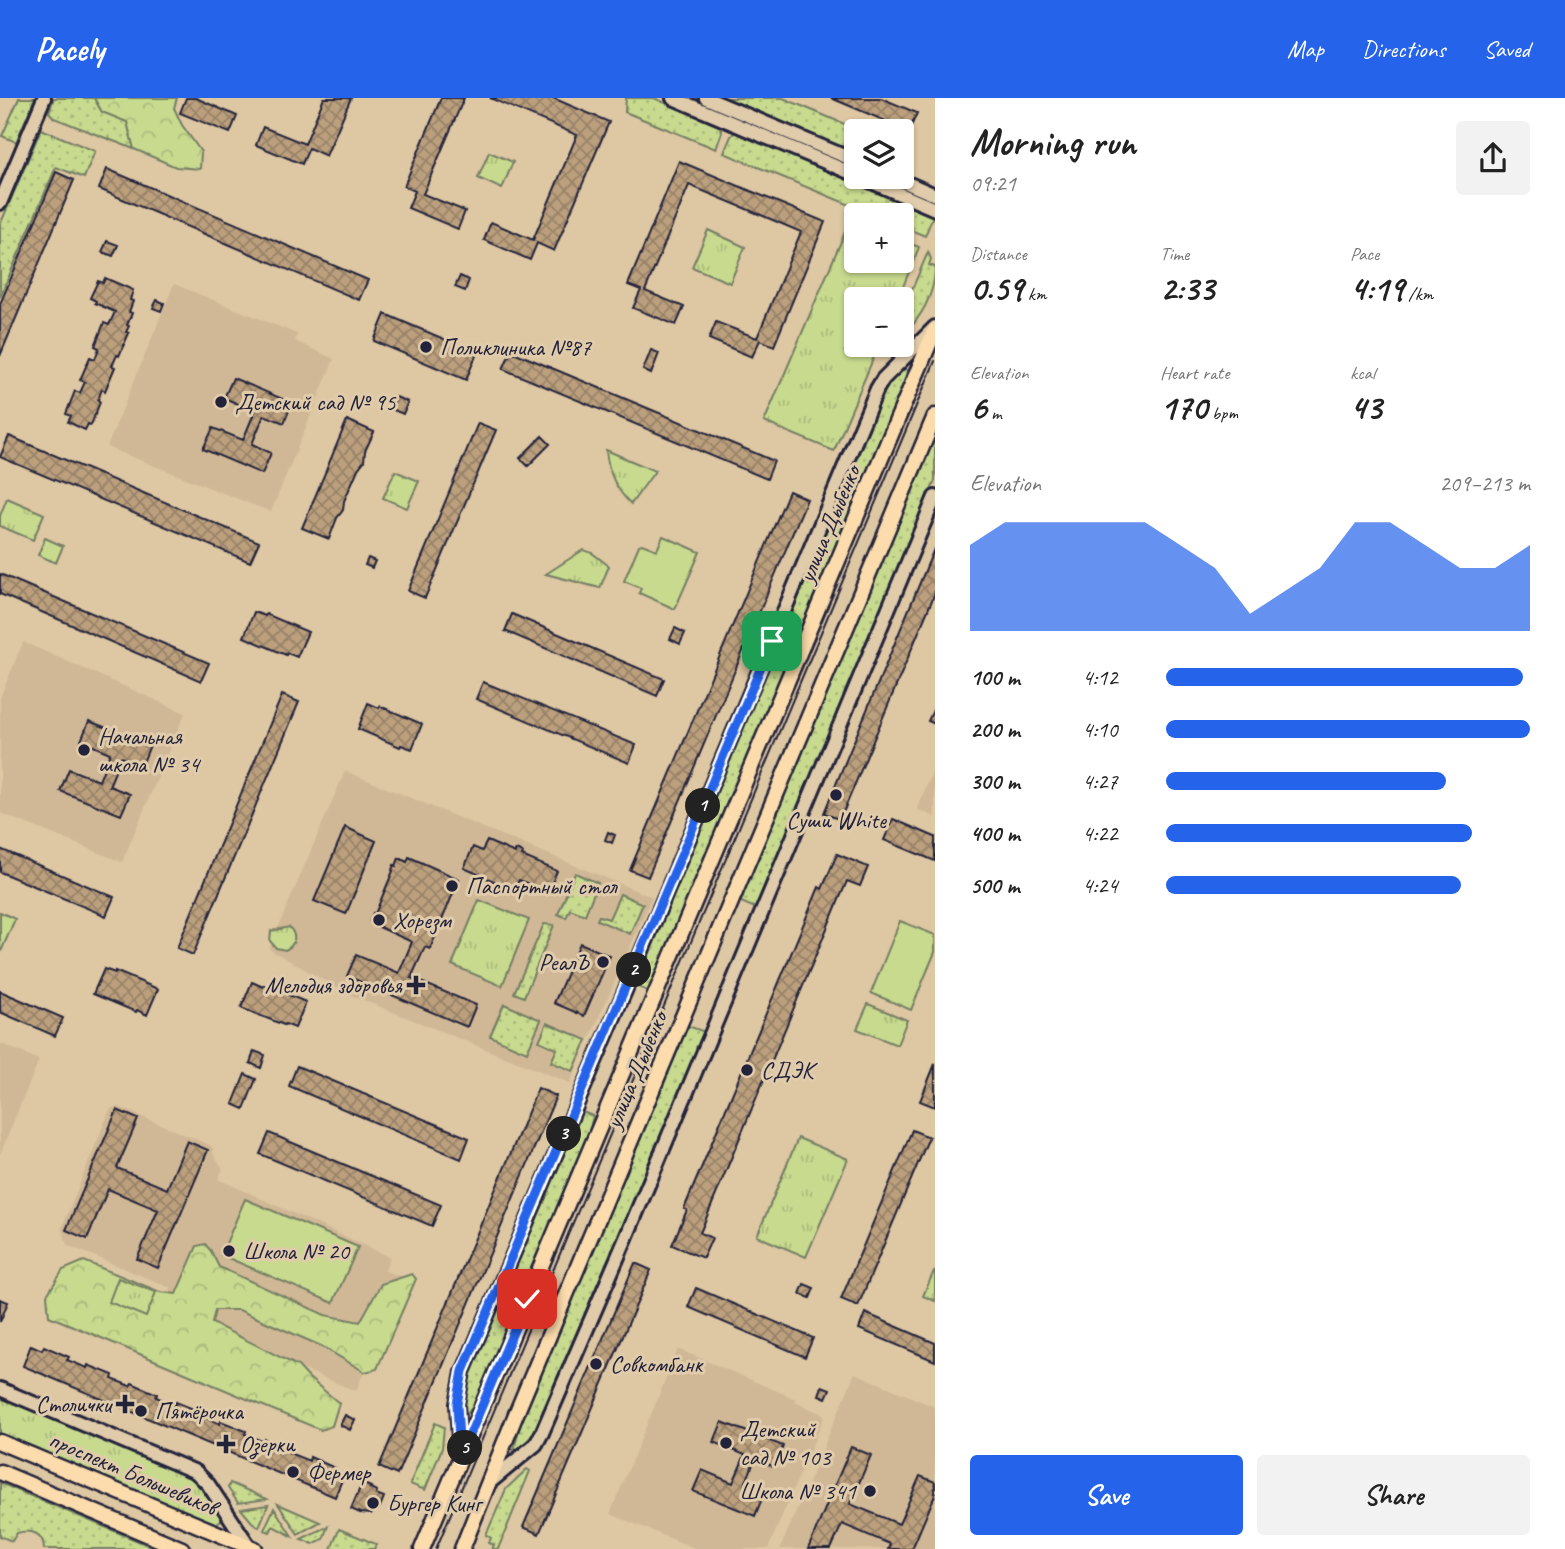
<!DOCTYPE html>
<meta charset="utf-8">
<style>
body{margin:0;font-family:Caveat,sans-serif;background:#f2f2f2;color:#222;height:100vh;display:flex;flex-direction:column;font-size:26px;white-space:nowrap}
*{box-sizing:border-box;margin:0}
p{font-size:23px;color:#767676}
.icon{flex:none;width:38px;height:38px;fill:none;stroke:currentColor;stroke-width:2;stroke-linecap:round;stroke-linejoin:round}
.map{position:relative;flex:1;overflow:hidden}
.panel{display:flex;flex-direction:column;background:#fff;width:630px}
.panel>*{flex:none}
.controls{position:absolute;left:844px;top:21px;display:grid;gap:14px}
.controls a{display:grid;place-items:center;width:70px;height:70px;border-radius:7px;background:#fff;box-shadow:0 2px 5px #0004;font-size:35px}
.pin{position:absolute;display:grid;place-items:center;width:60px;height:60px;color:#fff;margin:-30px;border-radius:14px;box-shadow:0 4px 10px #0006}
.km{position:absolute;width:35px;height:35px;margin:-18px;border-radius:50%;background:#222;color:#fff;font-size:19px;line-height:35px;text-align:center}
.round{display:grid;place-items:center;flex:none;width:74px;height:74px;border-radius:7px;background:#f2f2f2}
.overview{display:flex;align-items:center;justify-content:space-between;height:119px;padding:0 35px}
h1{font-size:38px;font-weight:700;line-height:52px}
.stats{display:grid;grid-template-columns:repeat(3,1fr);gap:10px;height:119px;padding:7px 35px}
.stats div{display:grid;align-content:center}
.stats b{font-size:35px;font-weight:700}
.stats small{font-size:19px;font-weight:400}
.stats p{font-size:19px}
.chart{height:196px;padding:14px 35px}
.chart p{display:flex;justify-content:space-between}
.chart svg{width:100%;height:126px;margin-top:7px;fill:#2563eb;opacity:.7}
.cta{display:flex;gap:14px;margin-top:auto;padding:14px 35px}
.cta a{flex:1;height:80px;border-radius:7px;background:#2563eb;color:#fff;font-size:28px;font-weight:700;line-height:80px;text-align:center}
.cta a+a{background:#f2f2f2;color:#222}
ul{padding:0 35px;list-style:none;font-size:23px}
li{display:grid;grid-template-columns:112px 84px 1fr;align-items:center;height:52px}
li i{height:18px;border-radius:9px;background:#2563eb}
header{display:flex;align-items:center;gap:42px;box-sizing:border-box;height:98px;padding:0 35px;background:#2563eb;color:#fff}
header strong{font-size:33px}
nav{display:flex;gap:38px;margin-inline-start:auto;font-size:24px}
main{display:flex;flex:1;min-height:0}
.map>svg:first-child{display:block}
.built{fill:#d0b896}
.grass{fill:url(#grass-dots);stroke:#747e64;stroke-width:2}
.forest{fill:url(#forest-crowns);stroke:#747e64;stroke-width:2}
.park{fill:url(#park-tufts);stroke:#747e64;stroke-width:2}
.pitch{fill:#c7da8e;stroke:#747e64;stroke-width:2}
.building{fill:url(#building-cross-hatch);stroke:#22223b;stroke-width:2}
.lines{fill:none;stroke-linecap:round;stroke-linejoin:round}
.minor-casing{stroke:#22223b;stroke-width:18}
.major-casing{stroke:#22223b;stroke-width:19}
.minor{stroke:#e0cbaa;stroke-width:12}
.major{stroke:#fcdcac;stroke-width:14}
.tram{stroke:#22223b;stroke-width:2}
.route-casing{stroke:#fff;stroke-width:14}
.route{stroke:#2563eb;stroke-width:9}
.poi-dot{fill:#22223b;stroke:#e0cbaa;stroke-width:2.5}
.labels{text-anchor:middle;stroke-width:6;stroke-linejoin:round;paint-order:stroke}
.poi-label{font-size:24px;fill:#22223b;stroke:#e0cbaa;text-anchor:start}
.street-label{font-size:24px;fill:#22223b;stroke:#e0cbaa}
</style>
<header>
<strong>Pacely</strong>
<nav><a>Map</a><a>Directions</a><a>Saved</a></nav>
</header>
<main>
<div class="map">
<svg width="935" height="1451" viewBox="0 0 935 1451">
<defs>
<pattern id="grass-dots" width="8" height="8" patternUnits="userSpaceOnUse" patternTransform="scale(1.75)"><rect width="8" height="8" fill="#c7da8e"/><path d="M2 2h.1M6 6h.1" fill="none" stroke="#abbb7b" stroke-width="1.8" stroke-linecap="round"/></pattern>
<pattern id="forest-crowns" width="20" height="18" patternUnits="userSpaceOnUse" patternTransform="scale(1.75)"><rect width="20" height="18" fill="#c7da8e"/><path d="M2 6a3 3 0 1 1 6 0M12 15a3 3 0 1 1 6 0" fill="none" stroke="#abbb7b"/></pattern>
<pattern id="park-tufts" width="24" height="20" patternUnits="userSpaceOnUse" patternTransform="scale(1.75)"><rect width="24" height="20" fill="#c7da8e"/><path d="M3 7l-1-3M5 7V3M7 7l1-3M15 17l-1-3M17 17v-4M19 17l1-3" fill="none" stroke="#abbb7b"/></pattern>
<pattern id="building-cross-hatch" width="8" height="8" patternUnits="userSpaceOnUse" patternTransform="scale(1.75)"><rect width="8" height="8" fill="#bca07d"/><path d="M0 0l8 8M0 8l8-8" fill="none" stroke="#988268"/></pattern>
</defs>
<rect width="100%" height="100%" fill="#dec7a3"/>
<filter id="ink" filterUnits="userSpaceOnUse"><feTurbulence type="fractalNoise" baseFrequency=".0143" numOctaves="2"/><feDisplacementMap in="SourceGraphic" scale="14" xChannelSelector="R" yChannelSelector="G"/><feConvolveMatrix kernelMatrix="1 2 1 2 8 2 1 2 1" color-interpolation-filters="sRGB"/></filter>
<g filter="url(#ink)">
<path class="built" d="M174,186l123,50 -2,7 39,18 -63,153 -164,-65z
M23,544l162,71 -63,149 -122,-49v-115z
M935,667v52l-18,-8z
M345,673l307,126 -82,186 -222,-89 -79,-45z
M0,945l39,17 -39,94z
M119,1009l91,38 3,4v5l10,15 -5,10 172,78 -5,14 18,6 -47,114 -193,-79 8,-24 -104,-43 -3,-11 -3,-4 48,-118 3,-4z
M678,1251l118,50 -1,3 30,13 -57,134h-71l-87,-35z
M855,1275l80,34v142h-155z"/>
<path class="grass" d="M19,0h16l-19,44 -14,-6z
M54,0h40l8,14 25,9 7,28 -80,-31 -5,-6z
M626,0h28l67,29 1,5 -6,17 -91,-37z
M722,0h61l78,33h-5v23z
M41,31l54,22 -11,27 -28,-11 -56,130v-72z
M735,34l198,84 -8,20 -24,-10v-11h-27l-150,-62 7,-17z
M928,154l3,7 -2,6 6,2c0,29 -15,51 -34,72v-24z
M904,269l3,3 -7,30 -250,592 -17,-7 252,-597z
M935,334v49l-180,427 -14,-6 9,-28z
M575,775l23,10 -13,32 -15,-6 -4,9 -8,-4z
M620,796l23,10 -13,30 -33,-14 2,-4 10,3z
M544,826l10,1 -30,72 -10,-4z
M504,906l37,16 -14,32 -37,-16z
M547,925l40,17 -14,31 -22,-9 6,-13 -18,-8z
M688,928l17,6 -172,403 -8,10 -10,6 -1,-1 8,-33z
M580,1013l13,5 -7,29 -101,240 -17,28 -3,1v-25l4,-14z
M435,1325l9,4 -2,21 -17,42 -15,-6z
M527,1371l3,2 -32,78h-6l2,-4 -5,-2 2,-5 -5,-3 20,-46z
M0,1385l157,66h-113c0,-16 -13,-20 -27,-16l-5,8 -12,-5z
M230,1385l37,16 -29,4 -10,-15z
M278,1406l42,18 -22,12z
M268,1407l-9,22 -7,-5 -11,-13z
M274,1410l18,28 -19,-10 -3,6 -6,-2z
M328,1428l-5,13 -10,5 -12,-5z
M339,1431l37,15 -2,5h-43z"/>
<path class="forest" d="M94,0h83l-3,10 8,17 19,27 -1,17 -24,-2 -42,-18 -7,-27 -25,-10z
M205,1146l6,7 8,16 106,48 35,7 21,-38 31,-10 4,5 -39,90 -12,3 -44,-26 -82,-36h-24l-3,13 86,43 11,12 30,25 -7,23 -11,4 -272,-114 -2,-21 16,-25 21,-9 76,31 16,2 21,-48z"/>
<path class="park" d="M489,54l24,10 -11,27 -24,-11z
M851,120l5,2v41h45v-21l18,7 -21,52h-42v46h23l-45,106 -70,-29z
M708,132l37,17 -15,36 -38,-16z
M606,352l49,21 -24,33c-16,-15 -23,-32 -25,-54z
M395,373l24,10 -12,27 -24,-10z
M7,400l37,16 -11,26 -33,-14v-10z
M45,440l18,8 -7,17 -18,-8z
M583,452l9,3 17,13 -9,22 -54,-14z
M479,802l50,20 -27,66 -50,-21z
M0,814l15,7 -15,35z
M289,829c8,8 7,18 -4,23l-9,-2 -6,-7 1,-10z
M868,906l39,16 -10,25 -40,-16z
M798,1040l50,21 -42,98 -49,-21z
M934,1173h1v30l-12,-5z
M118,1180l38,14 -10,25 -37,-15z
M0,1299l192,81c11,7 28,31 29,42l-4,3h-4l-213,-90z"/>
<path class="pitch" d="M663,438l37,16 -25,57 -36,-16 2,-5 -17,-7 15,-36 3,-1 15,6z
M900,823l35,14v17l-24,58 -40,-17z
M245,1101l113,48 -25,56 -112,-48z"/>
<path class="building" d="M186,0h10l41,18 -7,17 -50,-20z
M324,0h27l-25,58 -17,-8 -7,16 -46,-19 7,-18 42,17z
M441,0h23l-41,96 42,17 -7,18 -50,-21 7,-17 -11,-5z
M490,0h63l56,24 -55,129 -17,-8 -7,17 -46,-20 7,-18 42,18 44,-105z
M831,0h50l36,15 -8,18z
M679,63l146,61 -51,124 -14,-6 -8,17 -43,-18 7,-17 41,16 44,-106 -40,-17 -72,-30 -44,106 39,16 -8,18 -43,-17 8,-18 -13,-5z
M107,71l261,111 -9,20 -260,-111z
M56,74l18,8 -74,176v-52z
M107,143l11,4 -5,11 -11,-4z
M460,178l9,4 -4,11 -10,-4z
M105,180l28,12 -3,10 3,1 -4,11 3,1 -5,12 2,1 -3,6 3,1 -10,23 -2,-1 -5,11 3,1 -10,24 -3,-2 -4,11 2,2 -9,23 -3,-1 -3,6 -17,-8 3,-6 -5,-2 9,-23 5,2 5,-11 -5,-2 10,-23 5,2 4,-11 -4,-2 9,-23 5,2 6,-13 -20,-9 1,-2 -6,-3 8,-17 5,2z
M157,202l7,3 -3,8 -8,-3z
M385,216l92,39 -11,27 -92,-39z
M651,252l8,3 -8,21 -8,-4z
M511,253l263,110 -7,18 -264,-110z
M233,280l59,25 -8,20 -20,-8 -12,29 19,9 -9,21 -59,-25 10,-21 30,12 12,-29 -31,-13z
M396,299l12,5 -5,12 -12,-5z
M347,322l27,12 -9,19 -1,10 -6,8 -14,32 -1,9 -6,8 -8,21 -27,-11z
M478,325l18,7 -71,168 -17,-7z
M9,338l250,106 -9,20 -250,-105z
M542,338l8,8 -22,22 -8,-8z
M789,393l18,8 -159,378 -18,-7z
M934,451l1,44 -95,227 -16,-7z
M368,460l7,3 -3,7 -7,-3z
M0,476l209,89 -8,18 -201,-87z
M254,514l11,4 1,-2 42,18 -11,25 -10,-4 -1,2 -42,-18z
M512,516l152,65 -7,17 -152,-65z
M675,530l10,5 -5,11 -10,-5z
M483,584l153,63 -7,18 -153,-64z
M282,597l17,7 -106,253 -16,-7z
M368,605l11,5 1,-2 42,18 -10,25 -11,-4 -1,2 -42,-18z
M935,608v18l-7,-3z
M89,623l61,24 -8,20 -21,-8 -12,29 21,8 -9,21 -61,-24 9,-22 30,12 11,-28 -29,-12z
M893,721l42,18v24l-51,-21z
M345,729l31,14 -30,73 -32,-13z
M608,734l7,3 -3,8 -7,-3z
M487,743l28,12 1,-3 7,3 -1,3 35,15 -9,21 -29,-12 -5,10 -50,-22 9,-21 9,4z
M0,751l114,48 -8,19 -106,-44z
M837,756l31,13 -8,19 -13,-5 -12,28 -135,324 12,5 -9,20 -31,-13 15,-35 -3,-1 135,-322 3,2z
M409,759l50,22 -29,70 -5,-2 -14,31 65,27 -9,22 -120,-51 9,-21 43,18 13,-31 -33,-15 1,-2 -10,-4 3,-8 2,1 18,-43 -1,-1 2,-5 2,1 3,-8 8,4z
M580,845l30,13 -26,60 -30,-13z
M104,871l11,4v-2l43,18 -11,26 -10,-5 -1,2 -43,-18z
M252,884l11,5 1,-2 42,17 -11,26 -10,-4 -1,1 -43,-17z
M0,893l63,27 -8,18 -55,-24z
M254,953l11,4 -4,13 -11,-5z
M935,966v43l-15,-6z
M297,968l172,72 -8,21 -172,-73z
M245,976l11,5 -12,30 -11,-5z
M538,990l18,8 -159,379 -18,-8z
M117,1012l21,9 -21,49 50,21 20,-48 21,9 -50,118 -21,-9 21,-49 -50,-21 -21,50 -21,-9z
M912,1032l17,7 -71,169 -17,-7z
M269,1035l172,72 -9,21 -172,-72z
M635,1165l16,7 -112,264 -16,-7z
M804,1186l10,4 -4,10 -10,-4z
M696,1190l117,50 -8,19 -117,-50z
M0,1201l8,3 -8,20z
M865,1215l70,30v18l-76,-32z
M31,1247l11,5 2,-4 25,11 -2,3 20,8 1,-3 25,10 -1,4 18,7 2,-3 25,11 -1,3 19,8 1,-3 25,10 -1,3 20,9 1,-3 25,10 -1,3 19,8 1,-3 25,10 -1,4 20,8 1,-4 25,11 -1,3 10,4 -9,22 -312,-131z
M822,1288l8,3 -4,9 -7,-3z
M345,1317l10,5 -5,10 -10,-5z
M722,1324l61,24 -8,21 -20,-8 -11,29 19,8 -8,20 -62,-25 9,-21 31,13 12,-28 -31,-13z
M851,1349l20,8 -21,49 49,20 21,-48 15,6v13l-23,54h-24l2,-5 -48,-20 -11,25h-23z
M362,1385l9,4 -1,1 7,3 -1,3 8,3 -4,10 -9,7 -11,-1 -9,-4z"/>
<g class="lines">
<defs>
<path id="minor" d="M673,0l183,77
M706,0l150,63
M860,79l75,32
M893,79l42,18
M0,105l44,-105
M0,1291l196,83 12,12 41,62
M460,1360l-3,-54 6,-32 176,-414 238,-569 6,-10 52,-52
M490,1384l46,-38 6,-11 84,-195 309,-741"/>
<path id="major" d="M0,1344l255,107
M0,1374l182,77
M422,1451l513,-1219
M462,1451l54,-135 419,-998"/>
</defs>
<use href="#minor" class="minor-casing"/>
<use href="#major" class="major-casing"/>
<use href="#minor" class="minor"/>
<use href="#major" class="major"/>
<path class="tram" d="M436,1451l499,-1188"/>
</g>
</g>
<g class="lines" filter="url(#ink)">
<defs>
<path id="route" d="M527,1201l-67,159 -3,-54 6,-33 309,-730"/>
</defs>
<use href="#route" class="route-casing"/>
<use href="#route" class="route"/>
</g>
<g class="poi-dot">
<circle cx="426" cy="249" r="7"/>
<circle cx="221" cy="304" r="7"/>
<circle cx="84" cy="652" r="7"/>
<circle cx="836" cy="697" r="7"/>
<circle cx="452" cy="788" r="7"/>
<circle cx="379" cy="822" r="7"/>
<circle cx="603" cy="864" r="7"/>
<path d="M412.5 876.5h7v7h7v7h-7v7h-7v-7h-7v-7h7z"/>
<circle cx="747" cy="972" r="7"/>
<circle cx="229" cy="1153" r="7"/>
<circle cx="596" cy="1266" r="7"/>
<path d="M121.5 1295.5h7v7h7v7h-7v7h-7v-7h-7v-7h7z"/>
<circle cx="141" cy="1313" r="7"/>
<circle cx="726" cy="1345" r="7"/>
<path d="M222.5 1335.5h7v7h7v7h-7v7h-7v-7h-7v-7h7z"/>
<circle cx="293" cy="1374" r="7"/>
<circle cx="870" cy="1393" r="7"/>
<circle cx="373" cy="1405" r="7"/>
</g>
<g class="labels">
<g class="poi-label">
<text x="440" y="257">Поликлиника №87</text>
<text x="235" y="312">Детский сад № 95</text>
<text x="98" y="646">Начальная<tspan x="98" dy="28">школа № 34</tspan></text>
<text x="836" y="730" text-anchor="middle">Суши White</text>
<text x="466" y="796">Паспортный стол</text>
<text x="393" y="830">Хорезм</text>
<text x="589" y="872" text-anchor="end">РеалЪ</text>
<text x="402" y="895" text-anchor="end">Мелодия здоровья</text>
<text x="761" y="980">СДЭК</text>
<text x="243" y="1161">Школа № 20</text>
<text x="610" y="1274">Совкомбанк</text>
<text x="111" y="1314" text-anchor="end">Столички</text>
<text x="155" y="1321">Пятёрочка</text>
<text x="740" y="1339">Детский<tspan x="740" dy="28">сад № 103</tspan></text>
<text x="240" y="1354">Озерки</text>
<text x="307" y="1382">Фермер</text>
<text x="856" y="1401" text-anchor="end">Школа № 341</text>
<text x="387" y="1413">Бургер Кинг</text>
</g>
<g class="street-label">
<text transform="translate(829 426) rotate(-67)" y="8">улица Дыбенко</text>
<text transform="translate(636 972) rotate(-67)" y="8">улица Дыбенко</text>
<text transform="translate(133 1375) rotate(23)" y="8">проспект Большевиков</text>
</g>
</g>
</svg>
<div class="controls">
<a><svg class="icon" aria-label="layers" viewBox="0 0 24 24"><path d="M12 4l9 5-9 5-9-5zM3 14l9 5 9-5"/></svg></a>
<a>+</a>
<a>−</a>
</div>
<div class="pin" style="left:772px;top:543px;background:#1e9e55"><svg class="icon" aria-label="arrive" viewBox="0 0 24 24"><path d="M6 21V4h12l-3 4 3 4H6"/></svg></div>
<div class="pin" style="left:527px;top:1201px;background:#d93025"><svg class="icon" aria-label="check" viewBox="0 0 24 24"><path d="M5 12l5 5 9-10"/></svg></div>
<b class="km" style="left:703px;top:708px">1</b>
<b class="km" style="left:634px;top:872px">2</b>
<b class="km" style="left:564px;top:1036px">3</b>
<b class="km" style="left:465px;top:1350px">5</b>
</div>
<section class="panel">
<div class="overview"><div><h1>Morning run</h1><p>09:21</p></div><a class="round"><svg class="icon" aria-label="share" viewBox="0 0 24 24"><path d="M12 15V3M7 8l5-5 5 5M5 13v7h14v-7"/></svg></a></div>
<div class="stats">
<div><p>Distance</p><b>0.59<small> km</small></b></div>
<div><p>Time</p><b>2:33</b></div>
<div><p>Pace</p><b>4:19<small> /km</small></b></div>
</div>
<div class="stats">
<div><p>Elevation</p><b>6<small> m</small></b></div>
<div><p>Heart rate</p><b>170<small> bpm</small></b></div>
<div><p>kcal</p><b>43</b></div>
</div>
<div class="chart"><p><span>Elevation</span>209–213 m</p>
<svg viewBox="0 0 160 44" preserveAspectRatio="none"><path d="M0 44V14L10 6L20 6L30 6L40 6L50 6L60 14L70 22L80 38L90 30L100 22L110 6L120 6L130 14L140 22L150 22L160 14V44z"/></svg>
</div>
<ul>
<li><b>100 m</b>4:12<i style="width:98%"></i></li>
<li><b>200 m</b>4:10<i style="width:100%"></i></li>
<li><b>300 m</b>4:27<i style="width:77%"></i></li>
<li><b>400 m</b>4:22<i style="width:84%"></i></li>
<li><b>500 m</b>4:24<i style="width:81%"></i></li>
</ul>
<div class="cta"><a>Save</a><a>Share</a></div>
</section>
</main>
